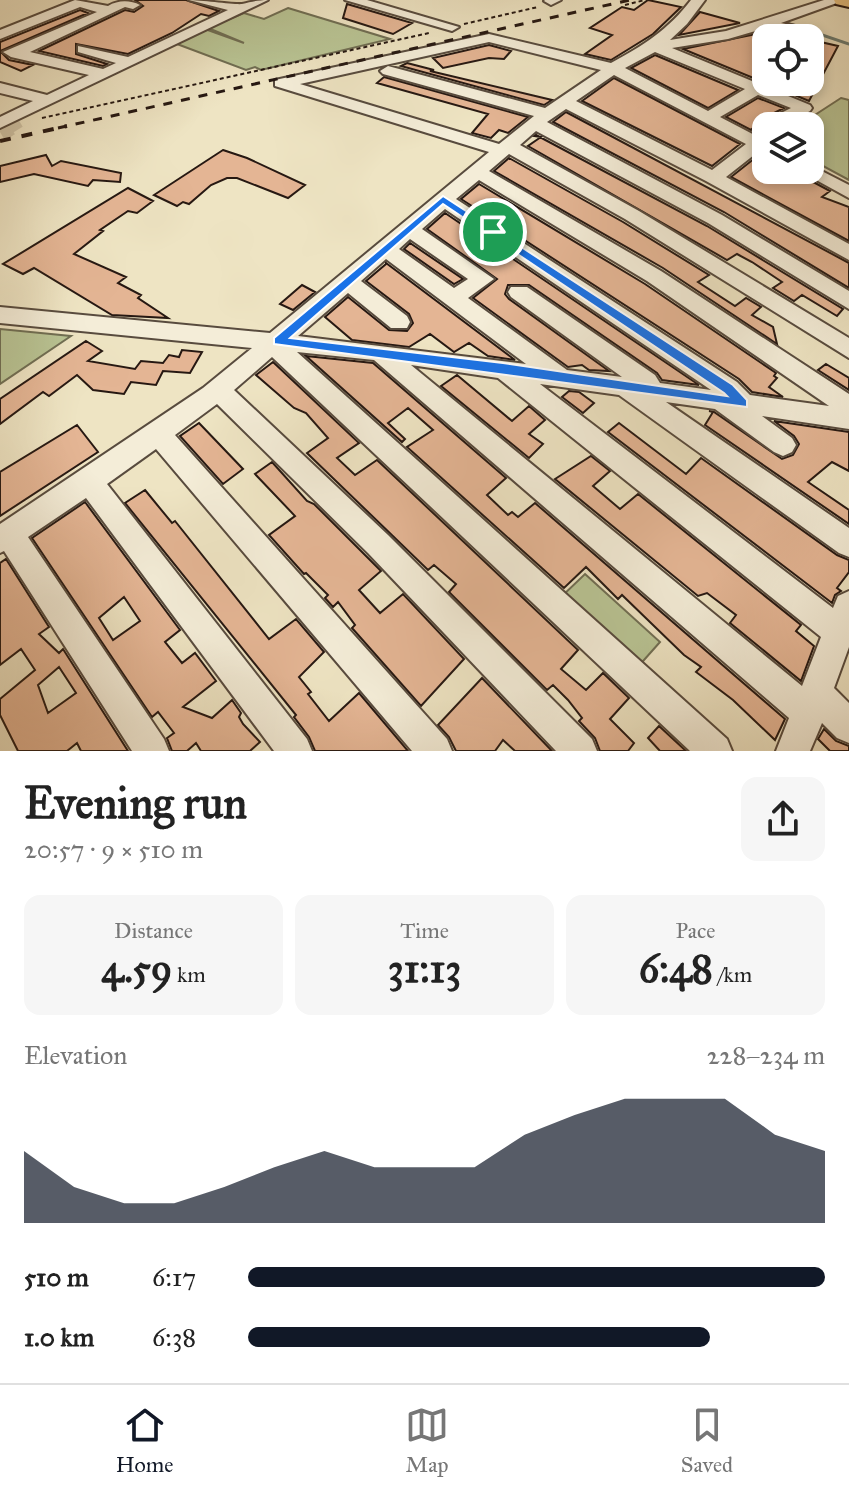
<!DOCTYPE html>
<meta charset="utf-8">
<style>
body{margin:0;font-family:"IM FELL Great Primer",serif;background:#f6f6f6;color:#222;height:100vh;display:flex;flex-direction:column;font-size:30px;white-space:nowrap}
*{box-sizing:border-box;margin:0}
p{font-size:26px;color:#767676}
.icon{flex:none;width:44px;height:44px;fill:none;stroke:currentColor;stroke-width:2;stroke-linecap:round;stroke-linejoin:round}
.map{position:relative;height:751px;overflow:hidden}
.side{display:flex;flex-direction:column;background:#fff;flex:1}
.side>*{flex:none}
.tools{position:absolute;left:752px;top:24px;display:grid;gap:16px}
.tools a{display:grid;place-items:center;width:72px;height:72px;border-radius:16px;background:#fff;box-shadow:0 4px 12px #0003;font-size:40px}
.pin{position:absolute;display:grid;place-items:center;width:68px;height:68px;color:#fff;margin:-34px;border:4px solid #fff;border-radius:50%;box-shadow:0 2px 8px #0007}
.round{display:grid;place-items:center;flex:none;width:84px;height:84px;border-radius:16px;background:#f6f6f6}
.overview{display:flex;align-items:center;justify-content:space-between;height:136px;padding:0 24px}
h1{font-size:44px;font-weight:700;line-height:60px}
.metrics{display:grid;grid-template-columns:repeat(3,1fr);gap:12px;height:136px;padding:8px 24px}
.metrics div{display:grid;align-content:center;border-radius:16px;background:#f6f6f6;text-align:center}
.metrics b{font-size:40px;font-weight:700}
.metrics small{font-size:22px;font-weight:400}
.metrics p{font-size:22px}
.chart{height:224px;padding:16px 24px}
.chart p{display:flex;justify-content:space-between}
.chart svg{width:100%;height:144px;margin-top:8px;fill:#111827;opacity:.7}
ul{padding:0 24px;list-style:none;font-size:26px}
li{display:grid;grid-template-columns:128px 96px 1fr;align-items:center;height:60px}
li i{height:20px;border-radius:10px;background:#111827}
.menu{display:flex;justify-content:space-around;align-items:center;height:112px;border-top:2px solid #e0e0e0;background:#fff;font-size:22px;color:#767676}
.menu a{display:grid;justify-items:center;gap:4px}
.menu .on{color:#111827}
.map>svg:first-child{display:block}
.green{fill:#b9c494;stroke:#706e53;stroke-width:2}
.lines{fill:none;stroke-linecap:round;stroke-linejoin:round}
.stream{stroke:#6b7c73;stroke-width:3}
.building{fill:#e4b594;stroke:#261812;stroke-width:2;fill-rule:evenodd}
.minor-tunnel-far1{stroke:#d0c5a8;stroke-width:15;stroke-dasharray:15 8;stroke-linecap:butt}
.minor-tunnel{stroke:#d0c5a8;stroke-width:19;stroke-dasharray:19 10;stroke-linecap:butt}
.minor-casing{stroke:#584b3e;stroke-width:4}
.major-casing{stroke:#261812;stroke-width:4}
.path{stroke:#261812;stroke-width:2;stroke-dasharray:4 3;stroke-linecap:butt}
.minor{fill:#f4edd8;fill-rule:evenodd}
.major{fill:#e7c282;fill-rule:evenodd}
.rail-far1{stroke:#261812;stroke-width:3;stroke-dasharray:9 9;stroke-linecap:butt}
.rail{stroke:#261812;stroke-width:4;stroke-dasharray:11 11;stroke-linecap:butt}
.route{fill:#1a73e8;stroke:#fff;stroke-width:2;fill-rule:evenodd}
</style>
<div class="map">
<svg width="849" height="751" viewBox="0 0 849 751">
<rect width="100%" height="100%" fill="#eee4c3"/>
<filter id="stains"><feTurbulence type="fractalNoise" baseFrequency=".0025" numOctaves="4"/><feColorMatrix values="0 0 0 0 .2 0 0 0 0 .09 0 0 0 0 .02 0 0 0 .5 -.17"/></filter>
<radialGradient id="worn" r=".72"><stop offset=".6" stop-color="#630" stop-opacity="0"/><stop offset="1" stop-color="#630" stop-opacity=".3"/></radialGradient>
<path class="green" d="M288,8l102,31 -129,31 -6,-3 -9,3 -69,-26 28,-15 39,14 -36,-15 36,-15 20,6z
M841,98l8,2v80l-39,-21v-33h-12z
M0,329l71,7 -71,48z
M585,574l75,68 -24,27 -76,-71z"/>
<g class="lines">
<path class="stream" d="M784,22l65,22"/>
</g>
<path class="building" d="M135,0h51l33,11 -10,5 -8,-2 -29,19 -44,21 -52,-10v10l31,10 -4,2 -64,-15 86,-41 9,2 9,-6z
M648,0l33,7 -28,27 -42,26 -26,-6 27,-19 -22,-7 32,-21 12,3z
M347,4l65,19 -19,11 -50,-16z
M80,10l8,3 -88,38 9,9 24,5 -12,6 -21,-9v-20z
M700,12l40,11 -61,12z
M761,33l13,3 -8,2v44h44v-31l6,-10 22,5 -29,55 -126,-52z
M489,45l22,6 -7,8 -15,-1 -46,10 -10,-10z
M655,55l83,35 -30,18 -77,-40z
M407,63l27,7 -4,1 122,29 -8,5 -143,-39z
M384,77l144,40 -20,16 -9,-3 -8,8 -19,-5 16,-19 -111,-31z
M614,78l126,66 -28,22 -130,-65z
M758,98l26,10 -22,11 -11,11 -25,-13z
M566,112l283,151v25l-125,-76 -171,-90z
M536,135l171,91 136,83 -6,7 -35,-21 -8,6 -21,-13 9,-6 -30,-20 -15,-8 -10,6 -199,-114 13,-9 -7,-1z
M223,150l24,8 58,27 -17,13 -51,-20h-10l-16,7 -22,19 -6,-2 -6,4 -23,-11z
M760,154l6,2v14h25l39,21 -8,6 27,10v34l-118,-64z
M46,155l6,11 9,-5 60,12 -1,9 -27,-2 -5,6 -54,-12 -34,8v-16z
M509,158l114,64 86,53 -11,7 37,24 11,-8 15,9 -9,8 21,12 4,17 -114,-76 -169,-97z
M479,184l166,100 131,89 -2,3 3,2 -8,9 14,10 -31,-5 -13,-13 -278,-180z
M128,188l25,13 -16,12 -9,-2 -28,19 3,1 -29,23 52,23 -8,6 23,12 -3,3 30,20 -56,-3 -78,-47 -11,6 -20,-10z
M445,213l254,172 -37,-5 -5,-7 -128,-88h-21l-3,9 4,5 100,72 -20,-1 -7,-5 -14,2 -95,-69 24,-19 -70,-50z
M410,243l53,36 -9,5 -50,-35z
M386,264v-1l129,97 -27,-4 -19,-13 -15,9 -24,-18 -21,13 -57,-7 -27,-23 23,-20 41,33 18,1 6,-8 -4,-9 -43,-33z
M302,285l13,7 -22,18 -13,-6z
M86,341l16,10 -14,10 47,8 6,-8 22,2 6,-8 10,2 3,-7 20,2 -12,21 -27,-2 -7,14 -25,-3 -7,12 -31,-4 -16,-15 -28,21 -6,-4 -43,32v-25z
M306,356l67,7 133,115 -19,17 21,20 4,-3 6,5 17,-14 250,216 -10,21 -42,-40 -37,-28 5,-5 -17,-12 -62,-60 -4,4 -32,-32 -22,21 -157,-141 26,-17 -25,-22 -20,15 17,16 -3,3z
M273,362l86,81 -22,15 18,17 22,-15 201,190 -17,19 25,21 17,-17 26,25 -19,21 24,24 -6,8h-28l-5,-13 -16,-17 3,-3 -14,-18 -15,-15 -6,5 -98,-98 7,-8 -22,-19 -6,5 -121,-117 21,-15 -22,-25 -12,-5 -38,-33z
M826,364l23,14v12l-31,-20z
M457,375l55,46 17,-15 16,14 -16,14 14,10 -14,14 -88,-72z
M569,391l10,1 15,11 -11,10 -21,-16z
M709,411l5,1 68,47 11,-4 6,-11 -5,-8 -20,-15 75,11v39l-17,-9 -24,20 41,28v14l-144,-99 8,-13z
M199,423l44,46 -20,15 -43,-48z
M619,423l67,51 15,-16 136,97 12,5v12l-12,16 4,3 -6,4 -3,8 -224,-171z
M77,425l21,27 -98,64v-44z
M591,456l19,15 -17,15 27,23 18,-15 163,131 -5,6 18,15 -13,35 -71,-58 6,-8 -29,-22 -9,3 -143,-117z
M272,462l35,39 7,3 67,67 -22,19 21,23 23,-19 61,65 -43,47 -69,-78 3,-3 -17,-23 -5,5 -8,-9 3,-3 -22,-22 -2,1 -35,-39 26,-19 -40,-42z
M145,490l27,33 3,-2 94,118 27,-20 28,33 -25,25 12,15 -3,2 21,27 30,-28 49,58h-93l-6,-14 -15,-20 2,-2 -171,-212z
M85,502l95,128 -15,12 17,21 13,-10 21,28 -33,26 29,11 20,-18 9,13 -2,4 4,7 17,18 -10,9h-49l-5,-8 -9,8h-15l-5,-13 7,-5 -16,-21 -6,5 -120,-179zM124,597l16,24 -27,19 -14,-22z
M6,559l43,68 -10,7 20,19 4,-4 65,102h-47l-4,-8 -10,8h-49l-18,-36v-16l35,-29 -14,-21 -21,16v-102zM59,667l17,26 -28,20 -10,-28z
M482,678l70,73h-37l-12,-11 -8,11h-39l-7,-14 -11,-12z
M659,726l27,25h-26l-12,-13z
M824,729l12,12 13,5v5h-19l-12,-12z"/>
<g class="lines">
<path class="minor-tunnel-far1" d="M6,128l15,-9"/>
<path class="minor-tunnel" d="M0,132l10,-6"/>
<defs>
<path id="minor" d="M75,0l33,6c10,-6 22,-6 32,-1l-7,4 -8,-2 -95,45 73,17 13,-6 -38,-11v-6l50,11 100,-47 -39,-10c12,0 47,5 53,4 9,-2 16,-4 26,-4l-268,128v-11l33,-16 -33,-8v-10l47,12 42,-20 -78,-18 -8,-5 94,-40 -17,-5 -80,32v-9z
M345,0h22l92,27 -7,4z
M561,0l-10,5 -7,-4 1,-1z
M691,0h14l-18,24 -17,16 56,-9 98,-31h21l-64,23 24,5 2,3 -4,7h-14l2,-5 -25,-5 -38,11 -56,9 138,57 2,3 -2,3 -28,15h-16v4l-5,-4 2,-4 28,-14 -33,-13 -38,22 46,24v12l-7,-2 -33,26 123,67v16l-143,-79 -140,-72 -19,13 175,93 127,76v18l-141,-86 -172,-92 -16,14 119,66 210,127v20l-224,-139 -116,-65 -20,17 172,100 188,123v35l-87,-13 30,22 4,7 -4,7 -9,4 -9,-4 -59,-43 -49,-7 183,126v29l-10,-4 -220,-158 -79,-11 293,224 5,-12 11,-5v56l-15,41 15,15v40l-12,-5 -15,-15 -12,28h-34l13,-33 -415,-358 -77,-8 430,387 5,12h-42l-418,-394 -38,33 154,145 204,204 5,12h-41l-188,-198 -151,-149 -42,31 272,304 5,12h-40l-256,-302 -49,35 200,255 5,12h-38l-188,-253 -58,39 136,202 5,12h-37l-128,-200 -4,2v-29l203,-136 49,-40 -252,-25v-16l270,26 219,-181 -214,-66v-6l214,-46 122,29c32,-17 58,-34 80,-63zM489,42l112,28 -56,38 -157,-42 -8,5 3,3 151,42 -35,28 -199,-60zM655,52l90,37 -37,22 -83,-43zM614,75l132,69 -34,26 -136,-69zM479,180l168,101 182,125 -79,-11 -13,-13 -281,-183zM445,209l266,181 -51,-7 -5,-8 -128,-88h-16l-3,5 3,5 111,80 -55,-7 -99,-72 26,-19 -72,-50zM410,239l58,40 -14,9 -55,-39zM386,259l140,105 -228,-28 50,-43 43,35h16l3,-6 -3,-6 -46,-35zM411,365l87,13 323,259 -19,49z
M810,165l39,20v13l-51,-28h12z"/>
<path id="major" d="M834,0h15v7l-13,-3z"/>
</defs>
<use href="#minor" class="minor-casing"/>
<use href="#major" class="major-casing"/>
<path class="path" d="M625,5l20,-5
M464,24l74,-17
M42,118l387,-85"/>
<use href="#minor" class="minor"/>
<use href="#major" class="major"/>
<path class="rail-far1" d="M58,128l572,-128"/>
<path class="rail" d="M0,141l67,-15"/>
</g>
<path class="route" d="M443,196l290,189 14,15v7l-473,-63v-6zM443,204l281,189 3,3 -224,-33 -213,-25z"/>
<rect width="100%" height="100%" filter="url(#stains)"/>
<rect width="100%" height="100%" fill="url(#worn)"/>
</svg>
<div class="tools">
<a><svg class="icon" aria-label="locate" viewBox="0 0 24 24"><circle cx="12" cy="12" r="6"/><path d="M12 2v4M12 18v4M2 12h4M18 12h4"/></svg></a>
<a><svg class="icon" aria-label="layers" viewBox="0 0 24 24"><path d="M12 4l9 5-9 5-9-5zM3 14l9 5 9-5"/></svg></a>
</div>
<div class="pin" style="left:493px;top:232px;background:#1e9e55"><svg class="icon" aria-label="arrive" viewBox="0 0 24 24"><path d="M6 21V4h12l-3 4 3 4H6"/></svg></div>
</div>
<section class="side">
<div class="overview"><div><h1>Evening run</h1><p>20:57 · 9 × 510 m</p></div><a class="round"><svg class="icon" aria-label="share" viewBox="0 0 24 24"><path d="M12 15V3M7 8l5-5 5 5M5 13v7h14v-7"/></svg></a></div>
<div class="metrics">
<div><p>Distance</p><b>4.59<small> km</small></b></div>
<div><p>Time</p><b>31:13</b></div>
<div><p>Pace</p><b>6:48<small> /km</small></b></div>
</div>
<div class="chart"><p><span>Elevation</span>228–234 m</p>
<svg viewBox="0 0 160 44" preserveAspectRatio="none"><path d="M0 44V22L10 33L20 38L30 38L40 33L50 27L60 22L70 27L80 27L90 27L100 17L110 11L120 6L130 6L140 6L150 17L160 22V44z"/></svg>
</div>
<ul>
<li><b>510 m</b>6:17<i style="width:100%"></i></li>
<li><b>1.0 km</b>6:38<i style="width:80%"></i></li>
</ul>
</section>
<nav class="menu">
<a class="on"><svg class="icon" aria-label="home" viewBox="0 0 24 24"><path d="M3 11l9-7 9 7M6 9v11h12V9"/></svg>Home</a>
<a><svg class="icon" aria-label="map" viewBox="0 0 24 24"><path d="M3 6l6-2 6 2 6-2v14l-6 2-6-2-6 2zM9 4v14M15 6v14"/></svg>Map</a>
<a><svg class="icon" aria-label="saved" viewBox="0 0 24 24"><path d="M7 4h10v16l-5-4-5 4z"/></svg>Saved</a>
</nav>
